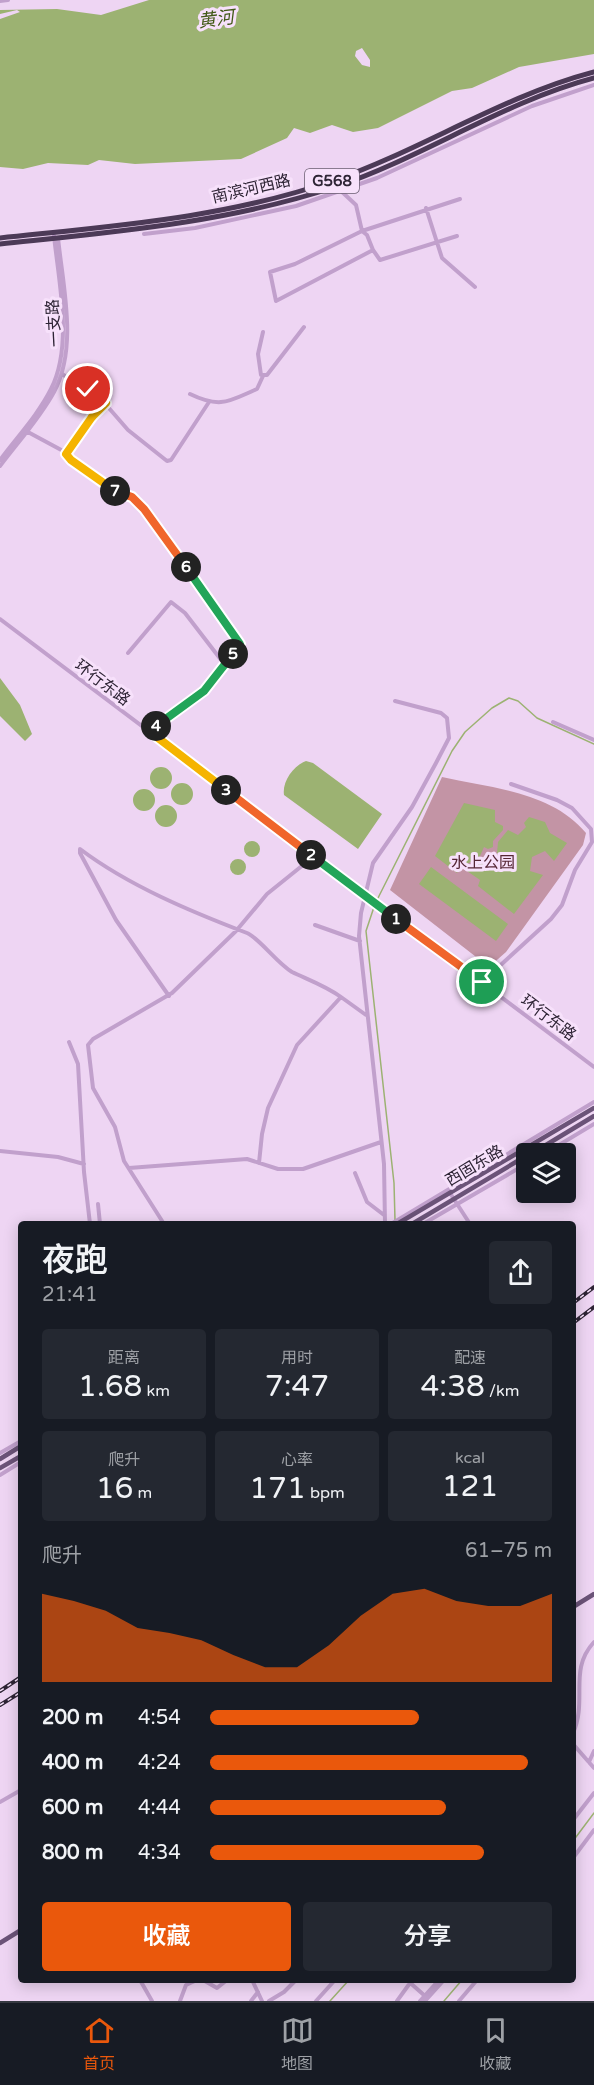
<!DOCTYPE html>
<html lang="zh">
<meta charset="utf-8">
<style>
body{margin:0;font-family:"Varela Round","Noto Sans SC",sans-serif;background:#242831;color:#f1f3f6;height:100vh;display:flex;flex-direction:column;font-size:22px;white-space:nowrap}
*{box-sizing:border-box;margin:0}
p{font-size:20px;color:#9ea1a6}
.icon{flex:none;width:33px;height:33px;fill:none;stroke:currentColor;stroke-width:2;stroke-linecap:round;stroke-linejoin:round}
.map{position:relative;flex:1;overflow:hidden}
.side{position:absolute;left:18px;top:1221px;width:558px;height:762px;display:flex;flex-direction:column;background:#171b24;border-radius:6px;box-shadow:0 3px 15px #0003}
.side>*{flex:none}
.buttons{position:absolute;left:516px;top:1143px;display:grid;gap:12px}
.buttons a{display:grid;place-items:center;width:60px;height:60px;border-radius:6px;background:#171b24;box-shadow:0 3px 15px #0003;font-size:30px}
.pin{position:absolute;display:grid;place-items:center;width:51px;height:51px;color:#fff;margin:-26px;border:3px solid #fff;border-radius:50%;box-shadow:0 2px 6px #0007}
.km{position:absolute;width:30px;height:30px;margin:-15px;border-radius:50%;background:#222;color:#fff;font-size:16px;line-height:30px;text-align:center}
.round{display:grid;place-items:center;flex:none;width:63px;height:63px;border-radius:6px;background:#242831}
.head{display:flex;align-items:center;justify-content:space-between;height:102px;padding:0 24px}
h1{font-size:33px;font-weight:600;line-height:45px}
.stats{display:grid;grid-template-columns:repeat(3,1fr);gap:9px;height:102px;padding:6px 24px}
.stats div{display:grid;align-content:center;border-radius:6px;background:#242831;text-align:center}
.stats b{font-size:30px;font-weight:600}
.stats small{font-size:16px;font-weight:400}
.stats p{font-size:16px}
.chart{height:168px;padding:12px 24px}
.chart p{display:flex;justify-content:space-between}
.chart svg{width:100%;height:108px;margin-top:6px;fill:#ea580c;opacity:.7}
.primary-button{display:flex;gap:12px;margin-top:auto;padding:12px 24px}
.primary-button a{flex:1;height:69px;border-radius:6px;background:#ea580c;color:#fff;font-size:24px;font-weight:600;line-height:69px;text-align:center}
.primary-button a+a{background:#242831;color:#f1f3f6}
ul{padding:0 24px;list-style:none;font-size:20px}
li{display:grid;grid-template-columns:96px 72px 1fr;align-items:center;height:45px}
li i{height:15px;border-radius:8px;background:#ea580c}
.tab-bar{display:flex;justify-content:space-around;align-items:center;height:84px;border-top:2px solid #363941;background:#171b24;font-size:16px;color:#9ea1a6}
.tab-bar a{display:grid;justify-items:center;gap:3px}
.tab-bar .active{color:#ea580c}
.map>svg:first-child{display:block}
.green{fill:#c394a5}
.water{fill:#9cb272;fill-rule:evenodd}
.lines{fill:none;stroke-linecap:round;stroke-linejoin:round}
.stream{stroke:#9cb272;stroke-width:1.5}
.minor{stroke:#c1a0cc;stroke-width:4}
.major{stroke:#6b5378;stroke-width:4.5}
.highway{stroke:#4c3a57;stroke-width:5}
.rail-casing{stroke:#2e2435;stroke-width:4}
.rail{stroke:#f7e1fb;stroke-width:1.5;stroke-dasharray:4.5;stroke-linecap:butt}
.split-1-casing{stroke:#fff;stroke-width:12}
.split-2-casing{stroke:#fff;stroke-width:12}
.split-3-casing{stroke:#fff;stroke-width:12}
.split-4-casing{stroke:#fff;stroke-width:12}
.split-5-casing{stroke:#fff;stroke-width:12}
.split-6-casing{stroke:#fff;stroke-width:12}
.split-7-casing{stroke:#fff;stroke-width:12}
.split-8-casing{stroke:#fff;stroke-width:12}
.split-9-casing{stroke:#fff;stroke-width:12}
.split-1{stroke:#f0652b;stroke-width:8}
.split-2{stroke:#22a559;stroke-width:8}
.split-3{stroke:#f0652b;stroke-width:8}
.split-4{stroke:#f5b400;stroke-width:8}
.split-5{stroke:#22a559;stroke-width:8}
.split-6{stroke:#22a559;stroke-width:8}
.split-7{stroke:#f0652b;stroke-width:8}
.split-8{stroke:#f5b400;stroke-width:8}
.split-9{stroke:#f5b400;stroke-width:8}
.labels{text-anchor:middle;stroke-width:6;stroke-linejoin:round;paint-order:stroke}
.shield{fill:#f7e1fb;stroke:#6a5d70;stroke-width:1.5}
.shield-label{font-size:15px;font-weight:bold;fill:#2e2435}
.street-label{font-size:16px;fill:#2e2435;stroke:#f7e1fb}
.park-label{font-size:16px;fill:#552635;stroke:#f7e1fb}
.water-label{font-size:18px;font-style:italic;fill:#415916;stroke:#f7e1fb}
</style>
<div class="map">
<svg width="594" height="2001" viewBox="0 0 594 2001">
<rect width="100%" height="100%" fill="#eed5f3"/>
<path class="green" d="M442,777c50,11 110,15 144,56l-3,12 -77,107 -17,15 -99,-77z"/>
<path class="water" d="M149,0h445v54l-75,13 -47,21 -20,3 -74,37 -25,4 -21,-7 -22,8 -16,-5 -7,10 -46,21 -106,5 -36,-4 -11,5 -40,-2 -25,6 -23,-2v-148l20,-7 -3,-2 -17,4v-4l57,-1 44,6zM362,48l8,12v7l-8,-2 -7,-9 1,-5z
M0,678l20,27 12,29 -7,7 -25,-25z
M306,761l7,2 69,51 -24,35 -74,-54c-2,-13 9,-29 22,-34z
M150 778a11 11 0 1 1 22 0a11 11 0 1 1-22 0Z
M171 794a11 11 0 1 1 22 0a11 11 0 1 1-22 0Z
M133 800a11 11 0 1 1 22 0a11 11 0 1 1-22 0Z
M464,803l31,7v12l8,4v4l-10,11v6l-5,2 -4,-2 -4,9 -16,10 -3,-1 -4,8 -22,-17z
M155 816a11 11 0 1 1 22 0a11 11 0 1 1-22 0Z
M529,817l16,5 5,11 17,10 -13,18 -9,-10 -13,6 -2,14 13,4 -29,39 -36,-28 2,-6 -13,-9 5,-7 8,-4 17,8 7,-12 -7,-3 1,-11 10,-12 10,5 8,-8 -2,-4z
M244 849a8 8 0 1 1 16 0a8 8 0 1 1-16 0Z
M230 867a8 8 0 1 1 16 0a8 8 0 1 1-16 0Z
M431,867l77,57 -12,17 -77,-57z"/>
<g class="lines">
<path class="stream" d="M377,900l75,-149 13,-19 27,-24 17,-10 9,3 19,17 57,26
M375,904l-9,27 28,252 1,37
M573,1841l21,-28
M330,2001l19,-21
M444,2001l18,-21"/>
<path class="minor" d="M0,1l8,-1
M340,190l16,15 6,26 98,-32
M426,208l16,50 33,29
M362,231l5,4 6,15 -97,51 -6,-29 25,-8z
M144,234l51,-6 101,-22 81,-28 155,-72 62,-21
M373,250l7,10 77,-24
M263,332l-5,22 3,21h6l37,-48
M62,374l39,25 27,31 39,31 4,-1 38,-58
M190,394c31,15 39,7 67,-5l6,-13
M26,431l39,21 6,8 39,29 22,8 60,77 48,70 -36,47 -55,40
M66,454l28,-39 12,-12
M0,460c17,-23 38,-45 51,-71 22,-43 8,-106 3,-153
M0,466c18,-24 40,-48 54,-74 24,-45 9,-105 4,-154
M0,619l594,448
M128,653l43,-51 14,11 40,52
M553,722l41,18
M315,925l45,16
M482,982l69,-63 11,-14 13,-35 17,-28 -1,-13 -19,-21 -15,-8 -46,-16
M169,996l-53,-76 -36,-67v-4c49,37 112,63 167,84 12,5 30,30 45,39 17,8 34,14 49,25l-44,48 -29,63 -6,26 -3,29
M341,997l25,18
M69,1042l9,22 6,108 6,52
M0,1151l58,6 26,7
M544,1154l50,-30
M129,1168l118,-9 31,10h25l78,-27
M355,1173l12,29 17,13
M450,1193l20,31
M98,1204l2,20
M164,1224l-40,-63 -9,-34 -22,-39 -5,-43 5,-6 79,-46 64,-62 31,-37 46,-37
M385,1224l-1,-60 -25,-228 2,-23 12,-50 39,-56 24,-44 13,-25 -2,-20 -6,-5 -46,-12
M391,1224l203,-122
M423,1224l103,-60
M0,1453l21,-12
M0,1475l21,-13
M573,1733c15,-33 -5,-63 21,-91
M573,1744l21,24
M589,1762l5,-11
M0,1802l21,-12
M573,1820l21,-27
M573,1858l21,-28
M140,1980l12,21
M203,1980l14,8 10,-8
M252,1980l10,21
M407,1980l18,16
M180,2001l6,-16 11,-5
M251,2001l7,-9
M269,2001l15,-9 12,-12
M316,2001l19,-21
M397,2001l13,-18
M420,2001l19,-21
M425,2001l19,-21
M459,2001l18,-21"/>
<path class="major" d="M531,1154l63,-38
M397,1224l197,-116
M412,1224l114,-68
M0,1459l21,-13
M0,1468l21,-12
M573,1607l21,-13
M0,1943l21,-13"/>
<path class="highway" d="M0,238c113,-12 227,-20 335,-58 88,-31 168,-84 259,-108
M0,244c113,-12 226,-21 335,-57 89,-30 168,-85 259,-109"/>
<defs>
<path id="rail" d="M573,1303l21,-16
M573,1323l21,-16
M0,1691l21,-14
M0,1705l21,-13"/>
</defs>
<use href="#rail" class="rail-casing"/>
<use href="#rail" class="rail"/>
</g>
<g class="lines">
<defs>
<path id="split-1" d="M396,919l86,63"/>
<path id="split-2" d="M311,855l85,64"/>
<path id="split-3" d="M226,790l85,65"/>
<path id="split-4" d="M156,726l-7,5 77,59"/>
<path id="split-5" d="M156,726l48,-35 29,-37"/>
<path id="split-6" d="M186,567l54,77 -7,10"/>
<path id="split-7" d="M115,491l17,6 12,12 42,58"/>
<path id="split-8" d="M92,417l-26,37 5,6 44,31"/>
<path id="split-9" d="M88,389l18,14 -14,14"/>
</defs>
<use href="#split-1" class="split-1-casing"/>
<use href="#split-2" class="split-2-casing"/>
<use href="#split-3" class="split-3-casing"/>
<use href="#split-4" class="split-4-casing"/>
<use href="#split-5" class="split-5-casing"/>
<use href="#split-6" class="split-6-casing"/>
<use href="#split-7" class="split-7-casing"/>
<use href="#split-8" class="split-8-casing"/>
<use href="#split-9" class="split-9-casing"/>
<use href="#split-1" class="split-1"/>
<use href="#split-2" class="split-2"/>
<use href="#split-3" class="split-3"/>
<use href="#split-4" class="split-4"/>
<use href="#split-5" class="split-5"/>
<use href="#split-6" class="split-6"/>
<use href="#split-7" class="split-7"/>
<use href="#split-8" class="split-8"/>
<use href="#split-9" class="split-9"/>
</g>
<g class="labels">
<rect class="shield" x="305" y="169" width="54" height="24" rx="4.5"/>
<g class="shield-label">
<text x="332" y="186">G568</text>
</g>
<g class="street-label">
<text transform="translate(251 188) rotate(-13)" y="6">南滨河西路</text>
<text transform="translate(53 323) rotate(-93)" y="6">一支路</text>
<text transform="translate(103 682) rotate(37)" y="6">环行东路</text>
<text transform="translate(549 1017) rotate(37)" y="6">环行东路</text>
<text transform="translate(474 1165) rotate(-31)" y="6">西固东路</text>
</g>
<g class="park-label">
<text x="483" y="868">水上公园</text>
</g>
<g class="water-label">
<text transform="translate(216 19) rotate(-7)" y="6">黄河</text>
</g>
</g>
</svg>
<div class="buttons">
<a><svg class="icon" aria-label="layers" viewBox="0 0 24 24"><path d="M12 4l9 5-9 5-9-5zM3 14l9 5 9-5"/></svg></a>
</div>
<div class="pin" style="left:482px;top:982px;background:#1e9e55"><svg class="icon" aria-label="arrive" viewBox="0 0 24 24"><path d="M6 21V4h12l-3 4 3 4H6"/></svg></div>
<div class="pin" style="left:88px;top:389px;background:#d93025"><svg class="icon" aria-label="check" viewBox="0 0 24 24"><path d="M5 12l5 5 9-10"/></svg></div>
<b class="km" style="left:396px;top:919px">1</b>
<b class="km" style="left:311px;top:855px">2</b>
<b class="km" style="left:226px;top:790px">3</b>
<b class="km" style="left:156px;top:726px">4</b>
<b class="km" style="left:233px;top:654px">5</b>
<b class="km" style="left:186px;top:567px">6</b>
<b class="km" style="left:115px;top:491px">7</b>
<section class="side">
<div class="head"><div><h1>夜跑</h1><p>21:41</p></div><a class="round"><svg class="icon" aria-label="share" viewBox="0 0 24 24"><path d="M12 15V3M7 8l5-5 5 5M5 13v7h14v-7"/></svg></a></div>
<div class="stats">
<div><p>距离</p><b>1.68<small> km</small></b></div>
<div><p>用时</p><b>7:47</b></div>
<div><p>配速</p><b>4:38<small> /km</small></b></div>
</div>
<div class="stats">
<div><p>爬升</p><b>16<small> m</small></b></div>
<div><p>心率</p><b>171<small> bpm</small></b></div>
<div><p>kcal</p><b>121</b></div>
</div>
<div class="chart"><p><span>爬升</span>61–75 m</p>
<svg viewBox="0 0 160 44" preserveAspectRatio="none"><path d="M0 44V8L10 11L20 15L30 22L40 24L50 27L60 33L70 38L80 38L90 29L100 17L110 8L120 6L130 11L140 13L150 13L160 8V44z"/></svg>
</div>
<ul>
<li><b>200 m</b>4:54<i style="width:61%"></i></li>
<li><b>400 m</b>4:24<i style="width:93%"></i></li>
<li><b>600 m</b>4:44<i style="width:69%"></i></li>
<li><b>800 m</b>4:34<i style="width:80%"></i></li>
</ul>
<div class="primary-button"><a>收藏</a><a>分享</a></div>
</section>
</div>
<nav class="tab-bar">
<a class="active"><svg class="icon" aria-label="home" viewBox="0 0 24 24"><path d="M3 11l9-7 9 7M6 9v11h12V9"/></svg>首页</a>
<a><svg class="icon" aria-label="map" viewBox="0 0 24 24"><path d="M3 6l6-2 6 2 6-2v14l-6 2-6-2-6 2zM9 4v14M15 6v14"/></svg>地图</a>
<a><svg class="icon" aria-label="saved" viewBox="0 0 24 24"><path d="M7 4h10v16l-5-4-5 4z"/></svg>收藏</a>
</nav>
